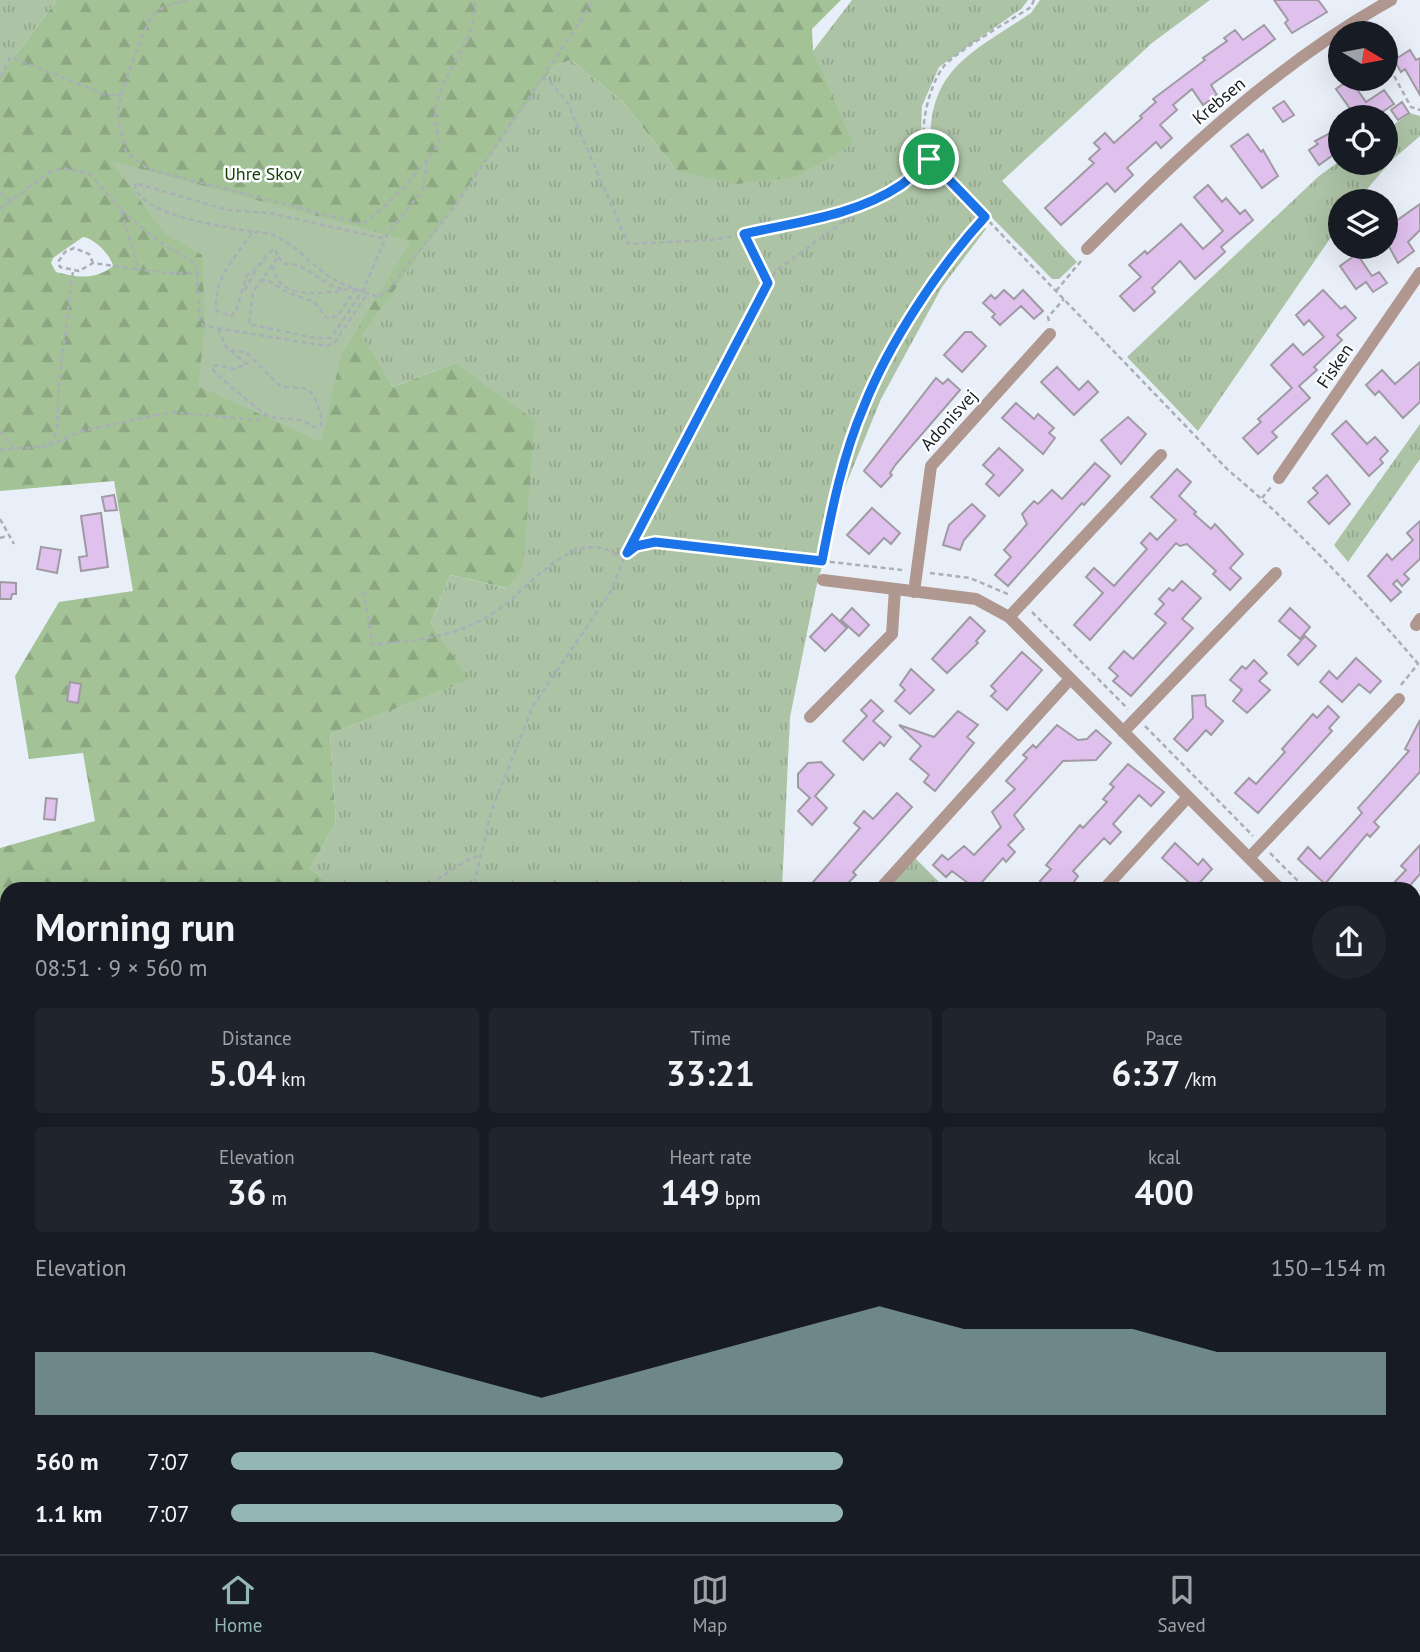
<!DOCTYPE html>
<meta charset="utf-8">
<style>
body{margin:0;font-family:"PT Sans",sans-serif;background:#20242c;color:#f1f3f6;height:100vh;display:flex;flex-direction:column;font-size:26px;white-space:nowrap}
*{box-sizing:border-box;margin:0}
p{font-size:23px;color:#9ea1a6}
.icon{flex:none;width:38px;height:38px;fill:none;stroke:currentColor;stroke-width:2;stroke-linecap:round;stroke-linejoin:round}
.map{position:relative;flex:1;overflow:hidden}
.panel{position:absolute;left:0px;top:882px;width:1421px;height:672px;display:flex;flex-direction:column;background:#171b24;border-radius:21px 21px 0 0;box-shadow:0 7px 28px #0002}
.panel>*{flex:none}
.needle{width:46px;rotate:100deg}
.fabs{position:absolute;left:1328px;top:21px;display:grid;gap:14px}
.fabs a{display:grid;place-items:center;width:70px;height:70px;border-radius:50%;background:#171b24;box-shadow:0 7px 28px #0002;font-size:35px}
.pin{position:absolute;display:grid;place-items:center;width:60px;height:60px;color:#fff;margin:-30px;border:4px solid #fff;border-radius:50%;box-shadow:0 2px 7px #0007}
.round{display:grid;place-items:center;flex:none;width:74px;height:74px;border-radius:37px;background:#20242c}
.overview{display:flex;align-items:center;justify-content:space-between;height:119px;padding:0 35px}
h1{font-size:38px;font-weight:700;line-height:52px}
.stats{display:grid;grid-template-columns:repeat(3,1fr);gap:10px;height:119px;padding:7px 35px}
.stats div{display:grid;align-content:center;border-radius:7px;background:#20242c;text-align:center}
.stats b{font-size:35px;font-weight:700}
.stats small{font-size:19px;font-weight:400}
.stats p{font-size:19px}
.chart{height:196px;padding:14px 35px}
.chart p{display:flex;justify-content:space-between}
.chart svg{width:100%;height:126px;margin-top:7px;fill:#94b6b5;opacity:.7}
ul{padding:0 35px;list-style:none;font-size:23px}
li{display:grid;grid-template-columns:112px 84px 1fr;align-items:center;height:52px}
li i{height:18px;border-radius:9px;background:#94b6b5}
.menu{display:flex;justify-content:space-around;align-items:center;height:98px;border-top:2px solid #363941;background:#171b24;font-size:19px;color:#9ea1a6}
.menu a{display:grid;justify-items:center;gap:4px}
.menu .active{color:#94b6b5}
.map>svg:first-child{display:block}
.grass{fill:url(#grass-tufts)}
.forest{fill:url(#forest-firs);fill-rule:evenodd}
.green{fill:#adc3a6}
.building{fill:#e0c1ee;stroke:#a09aa3;stroke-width:2}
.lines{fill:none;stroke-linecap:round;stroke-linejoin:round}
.path{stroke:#aaafb7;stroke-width:2.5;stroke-dasharray:5 3.5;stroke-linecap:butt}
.minor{stroke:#b09790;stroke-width:12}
.route-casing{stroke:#fff;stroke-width:14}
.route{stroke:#1a73e8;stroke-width:9}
.labels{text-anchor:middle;stroke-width:5;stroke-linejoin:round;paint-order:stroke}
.street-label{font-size:18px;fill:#1a1d20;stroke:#fafcfe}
.park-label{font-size:18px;fill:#163e00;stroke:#fafcfe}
</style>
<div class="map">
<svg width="1420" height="1554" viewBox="0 0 1420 1554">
<defs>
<pattern id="grass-tufts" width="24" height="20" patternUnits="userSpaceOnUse" patternTransform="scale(1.75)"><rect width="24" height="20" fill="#adc3a6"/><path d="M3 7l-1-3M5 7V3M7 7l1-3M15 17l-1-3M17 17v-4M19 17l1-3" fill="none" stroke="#94a78f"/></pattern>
<pattern id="forest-firs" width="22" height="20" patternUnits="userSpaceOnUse" patternTransform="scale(1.75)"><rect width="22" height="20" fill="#a3c397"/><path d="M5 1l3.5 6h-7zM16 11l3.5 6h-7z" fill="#8ca782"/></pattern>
</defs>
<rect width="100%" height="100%" fill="#e8eff8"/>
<path class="grass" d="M0,0h57l-57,75z
M852,0h176l-7,9 -82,58 -17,39 -2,50 66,73 -44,58 -61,112 -39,95 -26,94 -26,129 -8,172h-443l-29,-20 26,-47 -6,-88 138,-54 -37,-57 19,-48 56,13 -51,-225 -62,24 -32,-50 191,-271 19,-6 52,42 54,69 136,-120z
M1040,0h170l-58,43 -150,138 75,81 -18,17h-7l-121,-124c-6,-85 38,-100 100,-142z
M1410,113l10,3v20l-29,25 -34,40h-17v23l-142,207 -71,-74 192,-181 21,-15 46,2v-33z
M1420,424v35l-72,103 -14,-17z
M914,857l32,32h-49l-6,-6z
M1420,1437v57l-6,-1v-52z
M462,1547h85l-1,7h-84z"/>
<path class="forest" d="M57,0h784l-29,29 1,22 40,93 -57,33 -59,7 -60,-13 -54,-69 -52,-42 -18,6 -191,270 31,51 62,-24 80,58 -12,146 -16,21 -57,-13 -19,48 38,57 -139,54 6,88 -26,47 29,20h-332v550l-7,-3v-588l95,-27 -12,-68 -54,6 -14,-83 44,-74 74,-11 -19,-110 -114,10v-416zM83,237c12,2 27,17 30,29 -17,14 -36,12 -57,6l-5,-9 2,-5z
M112,1547h350v7h-347z"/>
<path class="green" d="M111,161l300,80 -70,115 -20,86 -123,-56 7,-60 -3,-71 -38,-22z"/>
<path class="building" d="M1274,0h44l9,12 -35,21 -7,-10 3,-3z
M1264,25l11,14 -64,46 6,10 -14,10 -11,-16 -19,16 4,5 -17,15 12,13 -11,10 -5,-6 -29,26 6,7 -18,17 -8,-9 -46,42 -16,-17 49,-45 -5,-4 11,-10 -6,-6 11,-10 9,10 28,-25 -2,-2 16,-14 -3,-3 52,-39 -2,-2 24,-17 -3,-3 11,-8 8,10z
M1410,50l6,10 4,-2v37l-15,-26 -4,3 -7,-12z
M1350,79l16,23 18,-12 10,14 -19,13h-19l-20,-28z
M1284,101l10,14 -11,7 -10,-14z
M1402,102l7,11 -11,7 -7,-10z
M1340,128v22l-21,15 -10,-15 9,-6 -3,-3z
M1248,134l13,18 2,-2 15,26 -16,12 -31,-42z
M1208,185l14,17 4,-4 14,16 5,-4 8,10 -32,27 4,5 -30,27 -15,-18 -28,27 3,4 -21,19 -14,-15 21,-19 -12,-12 16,-14 2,3 34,-30 22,25 20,-18 -29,-34z
M1420,204v26l-12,12 6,9 -16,12 -12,-22v-18l8,-5 2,3z
M1357,254l15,22 7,-4 8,11 -14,9 -7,-10 -10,7 -16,-23z
M1004,290l10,9 9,-9 20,21 -9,8 -13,-13 -21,19 -8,-8 3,-3 -12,-11 8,-8 4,4z
M1323,290l18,19 4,-3 11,12 -19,17 5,5 -28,27 3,3 -18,16 11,12 -38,34 5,5 -19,17 -15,-16 18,-16 -3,-3 34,-31 -21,-23 22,-21 10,11 21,-18 -15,-17 -5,5 -8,-10z
M965,332h6l15,14 -24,26 -18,-17z
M1420,362v40l-17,16 -24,-27 -4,4 -9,-10 16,-15 13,14z
M1057,367l22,23 9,-9 10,11 -24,23 -33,-33z
M936,378l7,6 5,-5 12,11 -64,74 -6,9 2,2 -11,12 -17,-16z
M1016,403l18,16 4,-5 16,14 -5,5 6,5 -12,16 -41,-36z
M1128,417l18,17 -25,30 -20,-24z
M1346,421l21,23 8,-7 13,14 -8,8 3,4 -14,13 -37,-42z
M999,448l24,22 -24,26 -13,-12 8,-9 -11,-10z
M1095,463l15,13 -26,29 -2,-2 -74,83 -13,-11 16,-18 -7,-7 23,-26 -5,-10 12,-13 4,3 14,-14 10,9z
M1177,469l14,13 -12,14 17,16 -2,2 17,15 4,-5 28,30 -13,14 11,10 -11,12 -17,-16 3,-3 -29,-27 -7,2 -4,-3 -86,97 -16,-15 29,-32 -17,-16 8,-9 20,18 33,-37 -6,-6 9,-10 7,7 19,-20 -25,-23z
M1327,475l23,29 -21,20 -21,-22 10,-9 -5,-5z
M114,495l3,15 -12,1 -3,-14z
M972,504l13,12 -21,24 -4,10 -17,-5 6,-20z
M872,508l28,25 -9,11 -7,-6 -15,16 -22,-19z
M101,513l7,54 -27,4 -2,-14 8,-1 -6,-40z
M1420,521v38l-16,15 5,5 -7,7 -5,-6 -4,4 8,8 -10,9 -23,-25 19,-22 5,6 21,-20 -6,-7z
M41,547l20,3 -4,23 -20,-4z
M1182,581l19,17 -19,21 11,9 -62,68 -18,-15 5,-5 -9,-8 15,-17 9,8 33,-36 -11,-9 9,-10 -5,-5 10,-11 4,3z
M0,582l16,1v11h-4l-1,5h-11z
M852,608l17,17 -10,11 -18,-16z
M1290,608l20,19 -10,12 -21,-18z
M832,614l15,14 -22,23 -15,-14z
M970,617l15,14 -9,10 2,2 -31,30 -15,-14z
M1305,636l11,10 -18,19 -10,-10z
M1022,652l20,18 -35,40 -16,-14 5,-5 -5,-5z
M1356,658l25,23 -11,12 -11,-9 -17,18 -22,-20 9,-11 8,8z
M1254,660l13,13 -8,8 11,9 -23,23 -14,-12 9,-11 -12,-10 12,-14 4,3z
M911,669l23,21 -24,24 -15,-13 10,-11 -5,-5z
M70,682l11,2 -3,19 -11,-2z
M1205,695l1,11 17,15 -12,14 -5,-5 -19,21 -13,-12 19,-21 -1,-22z
M871,700l12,11 -10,10 18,16 -7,9 -4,-4 -17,18 -20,-19 24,-25 -6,-6z
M1328,706l11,11 -10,11 3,3 -74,82 -23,-20 14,-15 7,6 29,-32 -3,-3 31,-35 4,4z
M958,711l20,14 -11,12 7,6 -39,48 -11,-9 5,-7 -19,-16 11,-13 -22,-21 35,12z
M1420,720v52l-46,50 5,5 -9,10 -3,-3 -42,50 -27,-25 10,-12 12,12 34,-37 8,-9 -4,-5 51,-57 -4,-2z
M1057,725l21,15 9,-1 9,-9 15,13 -15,17 -33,1 -49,54 10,14 -16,16 7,7 -9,10 -3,-4 -27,31 -24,-18 -6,6 -13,-12 9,-10 6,5 16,-14 10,9 27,-28 -9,-15 23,-23 -9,-8 21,-23 -4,-3 10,-10 3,3z
M821,762l13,13 -19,21 12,12 -15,17 -14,-14 12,-13 -12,-11v-13l10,-11z
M1128,764l36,28 -13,14 -12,-11 -26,29 8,8 -11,12 -6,-6 -31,33 5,5 -9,13h-20l-9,-8 11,-12 -5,-4 34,-40 3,3 24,-26 -4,-3 11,-12 -4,-3z
M897,793l15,14 -59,65 3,3 -14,14h-35l53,-61 -6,-5 10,-12 9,8z
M46,798l11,1 -2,21 -11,-1z
M1175,843l23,22 5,-6 9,10 -17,19 -33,-30z
M1420,845v29l-13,15h-19l18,-19 -5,-4z"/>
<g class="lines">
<path class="path" d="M188,0c-12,4 -25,5 -34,14 -10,10 -37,87 -36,101 1,13 6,25 8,37l22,17 214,55c25,-17 61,-56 77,-81 -1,-9 -5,-19 -4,-28 2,-41 44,-72 39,-115
M1034,0l-3,7c-20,13 -74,44 -87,59 -16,20 -28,72 -15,93l299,311c70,58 133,127 192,196
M1386,61l25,46 9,3
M0,77l11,-20 95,38h15
M542,78l52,-78
M427,161l-4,29 -35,43 -25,57 -32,48h-16l-66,-14 4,-32 25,-35 -3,-8c-12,6 -15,21 -28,26l-11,36 -5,5 -14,-5c-6,-30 19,-55 36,-79 33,-2 55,32 80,47 13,7 32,14 46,18l10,-8 66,-83 87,-128 9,5 16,19 61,142 83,-4 33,-6 24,49 -144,275 -14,35 -77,113 -42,106 -18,77
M0,193l11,8
M0,209l49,-37 14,-4 27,6 31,36 16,54 -1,5 -43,-6 -14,8 -19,-4 -2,-5 7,-10 9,-4 15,6 4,9
M121,210l37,31 38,23 4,58 4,4 123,20 8,-4 32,-48
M252,232c-27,-6 -116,-16 -117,-49l93,27 41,3 117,26
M744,234c52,-12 110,-19 156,-49 10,-6 19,-17 29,-25
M278,257l7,7c22,-2 35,21 58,25
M273,265c3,38 55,28 80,23
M136,269l32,4h31
M260,280l9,1 19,12 25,8 14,17 11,-2 18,-28
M768,283l9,-13 92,-67
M245,290l10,-18
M1056,291l25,-30
M1049,321l-1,-4 16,-18
M218,329l9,19 20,16 -13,5 -18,-4 -4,3c1,5 52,47 59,49 10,3 24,0 33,4 3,1 5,5 9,6l8,-1c2,-8 -5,-31 -13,-36 -6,-4 -20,-2 -28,-4l-33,-33 -15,-3
M0,431l13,16
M49,446l32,-15 91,-19 85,8 9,-5
M0,450l49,-4 8,-14 2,-49 14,-112
M1262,498l9,-11
M0,519l14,25
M0,538l10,-3
M629,551l7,-5 19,-4 247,28
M822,561c10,-53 22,-105 42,-155 24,-62 76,-140 121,-188
M930,573l40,5 40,17
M363,591l10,54c44,-5 74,-6 114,-28 34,-18 75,-81 118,-68 6,2 12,7 19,9
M1032,612l96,97
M1401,685l17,-21
M1145,726l108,110
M1270,853l36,36
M423,889l44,-29 13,-5
M1414,997l6,6
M1414,1269l6,2
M1414,1438l6,-4
M428,1547l2,7
M844,1547l35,7"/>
<path class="minor" d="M1087,249c92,-93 189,-185 304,-249
M1279,478l141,-205
M823,580l153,19 33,18 271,272
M914,592l17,-126 119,-132
M1009,617l152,-162
M1416,625l4,-6
M810,717l82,-83 3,-45
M1123,732l153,-159
M1249,858l150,-159
M880,889l190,-210
M1104,889l84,-92
M1414,921l6,-6
M1414,1023l6,6
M1414,1042l6,-6
M1414,1187l6,-7
M1414,1409l6,7
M773,1554l6,-7
M1027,1554l6,-7
M1253,1554l1,-7"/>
</g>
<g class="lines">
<defs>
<path id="route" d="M929,159l56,58c-45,49 -96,126 -121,189 -21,49 -32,102 -42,155l-167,-19 -19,4 -9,7 141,-270 -24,-49c52,-12 111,-18 157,-49 10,-7 19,-18 28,-26z"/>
</defs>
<use href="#route" class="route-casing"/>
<use href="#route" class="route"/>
</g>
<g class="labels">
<g class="street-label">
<text transform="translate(1219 101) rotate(-40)" y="6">Krebsen</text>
<text transform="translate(1335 366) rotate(-56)" y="6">Fisken</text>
<text transform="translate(949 420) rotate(-48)" y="6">Adonisvej</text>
</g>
<g class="park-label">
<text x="263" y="180">Uhre Skov</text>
</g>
</g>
</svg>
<div class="fabs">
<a><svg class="needle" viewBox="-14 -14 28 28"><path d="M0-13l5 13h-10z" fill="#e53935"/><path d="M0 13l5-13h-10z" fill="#9ea1a6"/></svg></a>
<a><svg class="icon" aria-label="locate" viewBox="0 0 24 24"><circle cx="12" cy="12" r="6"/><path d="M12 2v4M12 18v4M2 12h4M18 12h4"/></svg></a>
<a><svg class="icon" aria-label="layers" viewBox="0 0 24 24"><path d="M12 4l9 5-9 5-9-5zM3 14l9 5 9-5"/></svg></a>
</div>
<div class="pin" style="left:929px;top:159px;background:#1e9e55"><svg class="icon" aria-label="arrive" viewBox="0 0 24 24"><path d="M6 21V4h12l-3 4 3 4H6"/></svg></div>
<section class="panel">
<div class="overview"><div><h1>Morning run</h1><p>08:51 · 9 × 560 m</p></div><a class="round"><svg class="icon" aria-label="share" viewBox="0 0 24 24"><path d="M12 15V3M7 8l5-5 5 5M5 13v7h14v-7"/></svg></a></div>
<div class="stats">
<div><p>Distance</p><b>5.04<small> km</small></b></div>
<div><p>Time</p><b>33:21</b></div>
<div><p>Pace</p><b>6:37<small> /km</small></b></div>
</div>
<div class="stats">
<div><p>Elevation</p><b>36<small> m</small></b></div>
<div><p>Heart rate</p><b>149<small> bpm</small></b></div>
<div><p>kcal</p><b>400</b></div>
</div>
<div class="chart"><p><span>Elevation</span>150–154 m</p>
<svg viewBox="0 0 160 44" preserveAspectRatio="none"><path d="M0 44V22L10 22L20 22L30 22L40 22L50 30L60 38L70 30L80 22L90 14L100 6L110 14L120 14L130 14L140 22L150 22L160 22V44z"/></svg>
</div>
<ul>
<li><b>560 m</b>7:07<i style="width:53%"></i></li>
<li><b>1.1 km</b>7:07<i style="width:53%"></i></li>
</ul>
</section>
</div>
<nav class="menu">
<a class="active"><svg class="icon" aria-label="home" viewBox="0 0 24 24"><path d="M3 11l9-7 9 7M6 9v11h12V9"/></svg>Home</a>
<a><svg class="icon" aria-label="map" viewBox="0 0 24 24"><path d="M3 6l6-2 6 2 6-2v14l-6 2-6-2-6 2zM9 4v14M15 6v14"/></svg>Map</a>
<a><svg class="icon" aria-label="saved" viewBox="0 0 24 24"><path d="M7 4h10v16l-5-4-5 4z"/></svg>Saved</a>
</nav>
